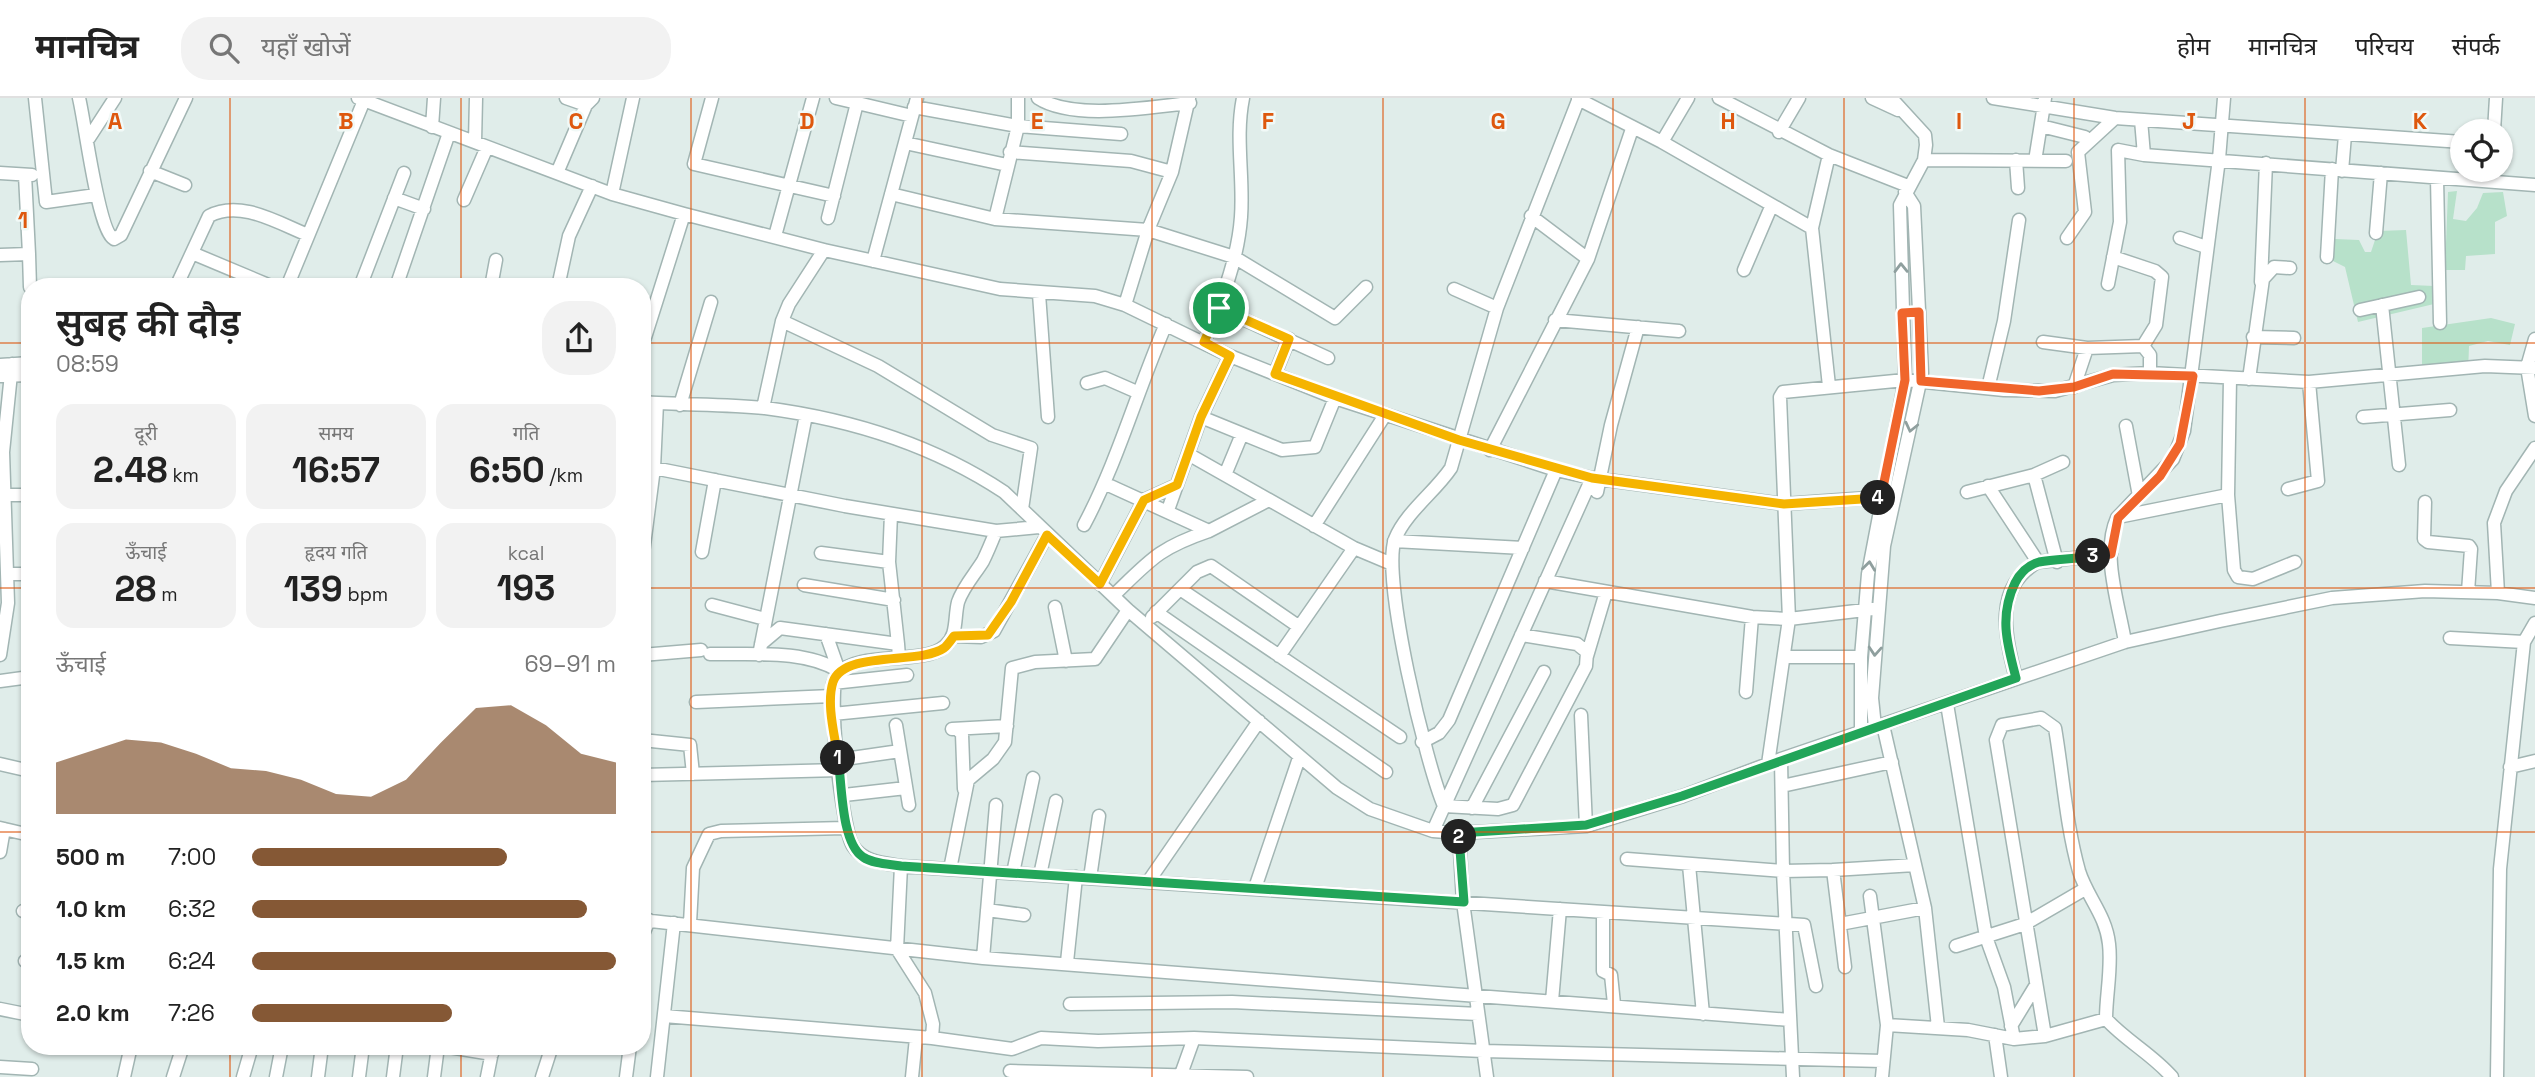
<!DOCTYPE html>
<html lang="hi">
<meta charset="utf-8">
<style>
body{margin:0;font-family:"Space Grotesk","Noto Sans Devanagari",sans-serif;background:#f2f2f2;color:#222;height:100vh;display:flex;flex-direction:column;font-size:26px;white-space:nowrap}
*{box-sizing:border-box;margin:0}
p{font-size:23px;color:#767676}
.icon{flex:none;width:38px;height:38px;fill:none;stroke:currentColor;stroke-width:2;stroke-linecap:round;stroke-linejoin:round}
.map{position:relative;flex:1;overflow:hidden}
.details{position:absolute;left:21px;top:180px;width:630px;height:777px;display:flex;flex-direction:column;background:#fff;border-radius:28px;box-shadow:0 2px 5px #0004}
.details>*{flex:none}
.buttons{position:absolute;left:2450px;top:21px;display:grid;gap:14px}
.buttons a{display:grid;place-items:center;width:63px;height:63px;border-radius:50%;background:#fff;box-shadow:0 2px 5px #0004;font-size:35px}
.pin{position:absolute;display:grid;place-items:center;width:60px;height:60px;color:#fff;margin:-30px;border:4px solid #fff;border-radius:50%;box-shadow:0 2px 7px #0007}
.km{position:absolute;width:35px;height:35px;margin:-18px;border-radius:50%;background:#222;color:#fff;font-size:19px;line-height:35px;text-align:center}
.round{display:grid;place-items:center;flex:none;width:74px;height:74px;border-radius:28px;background:#f2f2f2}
.headline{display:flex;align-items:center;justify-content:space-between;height:119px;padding:0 35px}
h1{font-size:38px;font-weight:600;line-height:52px}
.stats{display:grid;grid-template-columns:repeat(3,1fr);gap:10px;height:119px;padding:7px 35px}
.stats div{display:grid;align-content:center;border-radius:18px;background:#f2f2f2;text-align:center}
.stats b{font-size:35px;font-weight:600}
.stats small{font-size:19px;font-weight:400}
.stats p{font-size:19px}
.chart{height:196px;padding:14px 35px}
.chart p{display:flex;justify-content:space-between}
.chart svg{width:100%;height:126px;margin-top:7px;fill:#855835;opacity:.7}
ul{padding:0 35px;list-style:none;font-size:23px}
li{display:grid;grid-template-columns:112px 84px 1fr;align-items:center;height:52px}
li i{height:18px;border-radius:9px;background:#855835}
header{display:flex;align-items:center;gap:42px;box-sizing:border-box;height:98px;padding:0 35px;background:#fff;border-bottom:2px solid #e0e0e0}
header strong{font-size:33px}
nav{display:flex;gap:38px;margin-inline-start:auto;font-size:24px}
.search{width:490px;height:63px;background:#f2f2f2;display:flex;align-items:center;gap:18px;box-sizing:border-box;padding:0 24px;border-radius:28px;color:#767676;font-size:26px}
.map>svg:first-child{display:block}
.green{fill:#b7e1ca}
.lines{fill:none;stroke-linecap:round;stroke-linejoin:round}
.minor-casing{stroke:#a2b5b3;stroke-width:15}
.minor{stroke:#fff;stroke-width:12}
.oneway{stroke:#8f9f9e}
.split-1-casing{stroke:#fff;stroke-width:14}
.split-2-casing{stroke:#fff;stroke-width:14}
.split-3-casing{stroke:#fff;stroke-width:14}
.split-4-casing{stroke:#fff;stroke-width:14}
.split-5-casing{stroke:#fff;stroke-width:14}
.split-1{stroke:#f5b400;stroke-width:9}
.split-2{stroke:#22a559;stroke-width:9}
.split-3{stroke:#22a559;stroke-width:9}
.split-4{stroke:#f0652b;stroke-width:9}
.split-5{stroke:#f5b400;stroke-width:9}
.grid{fill:none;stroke:#de580e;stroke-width:2;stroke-opacity:0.55}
.grid-label{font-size:23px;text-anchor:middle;font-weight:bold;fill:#de580e;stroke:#f1f9f7;stroke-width:5;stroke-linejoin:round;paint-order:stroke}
</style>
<header>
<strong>मानचित्र</strong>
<div class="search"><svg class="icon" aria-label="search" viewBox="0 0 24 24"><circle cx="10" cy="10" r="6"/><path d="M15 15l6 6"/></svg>यहाँ खोजें</div>
<nav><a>होम</a><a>मानचित्र</a><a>परिचय</a><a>संपर्क</a></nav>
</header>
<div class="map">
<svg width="2535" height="979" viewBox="0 0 2535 979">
<rect width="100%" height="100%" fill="#e0edea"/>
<path class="green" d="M2457,93l-4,28 13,2 11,-13 6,-15 20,-1 4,24 -12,6v32l-29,2 -1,14h-20l3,-78z
M2406,132l5,55 23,1v18l-76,18 -13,-55 -12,-6 2,-22 24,1 6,12h6l7,-21z
M2491,220l24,6 -5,21 -22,-4 -19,5 -1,27 -46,3v-48z"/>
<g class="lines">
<defs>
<path id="minor" d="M35,0l11,104 50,-7
M79,0c6,24 19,133 35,141l7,-4 65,-137
M358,0l254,96 72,20 140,36 176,39 95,7 30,9 105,51 105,42 221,72 36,8 192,26 97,-7
M566,0l20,7
M712,0l-18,66 140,32
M836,0l76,18
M1038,0c35,23 111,9 152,5
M1189,0l-17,74 -24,58 86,27 101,61 31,-31
M1719,0l110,57 79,31
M1872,0l26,12
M1993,0l122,20 347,24
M1578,1l84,43 150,86
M914,9l104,19 103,8
M2141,22l3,35
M2041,28l44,11
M432,29l2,-29
M2494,33l2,-33
M1779,34l20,-34
M89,40l26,-40
M475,44l1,-44
M1662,44l26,-44
M905,45l102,22
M1010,54l121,9 41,11
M1829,57l-17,73 17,158
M1924,62l142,1
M2016,62l2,28
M2035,63l10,-63
M150,73l35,14
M2342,73l3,-36
M0,75l32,2
M557,75l29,-68 7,-7
M25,77l4,79
M2437,80l3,145
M612,96l21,-96
M891,96l104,25 153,11 -23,75
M394,100l30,11
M464,102l23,-53
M1531,118l57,43
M828,120l29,-115
M995,121l23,-93v-28
M2376,135l5,-60
M775,138l38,-138
M2067,140l18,-26 -7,-60 37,-34
M2180,140l26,9
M192,155l81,34
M0,157l29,-1 1,33
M2113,159l42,14 7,6 -6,48 -13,21
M2327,159l5,-88
M873,163l44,-163
M1744,172l27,-63
M2261,184l5,-119
M2108,186l12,-62 -2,-72 26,5 391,30
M176,189l33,-71c31,-17 69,7 99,19
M236,189l6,-13
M287,189l78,-189
M360,189l44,-114
M396,189l53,-154
M491,189l5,-27
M558,189l11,-51 23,-50
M1454,191l43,19
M1039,196l9,123
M2382,207l17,160
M1219,210l109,50
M2360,212l59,-13
M1555,222l124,11
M782,223l96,45 114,69 39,13 -9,61
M2253,239l41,1
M2535,241l-8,28 8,49
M1204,244c17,-38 34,-82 37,-125 3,-40 -6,-79 2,-119
M2043,244l44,6 56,-2 7,9v18
M642,249l42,-133
M0,267l30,-2
M1275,276l14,-35
M0,278l30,-1
M2230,281l-2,116 6,75 4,7 15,2 42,-17
M2249,281l14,-100 11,-12 16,1
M1087,285l18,-5 32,14
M2074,289l13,-39
M1988,290l16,-67 15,-101
M642,304c41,3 82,2 123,6 84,11 168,37 239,84l124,118 209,178 33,21 63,22 26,2 127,-7 97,-30 98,-37 344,-117 95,-21 112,-23 93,-7 73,2 37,5
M680,307l31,-103
M763,310l19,-87 7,-17 35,-54
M1201,319l81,33 33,-3 20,-49
M2363,319l87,-7
M2126,328l13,70
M1490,352l98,-191 44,-130
M1188,356l166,94 38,16
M654,370l191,38 151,25 43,-4
M1225,377l17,-41
M2034,377l23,87
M1106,386l103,47 58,-30
M1988,388l50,76c-45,24 -33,76 -22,116
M2288,391l30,-8 -9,-99
M1597,394l14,-67 27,-98
M1967,394l67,-17 29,-13
M0,397h30
M2425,404l-1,37 4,3 41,4 2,3 -3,43
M1168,412l33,-93 29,-61
M891,416l-2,48 9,82
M2118,419l110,-22
M1084,427c34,-64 53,-134 82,-201
M1314,428l71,-111
M996,433c-4,10 -8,20 -13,30 -8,13 -20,26 -25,41 -4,16 0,33 -13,44 -21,20 -88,4 -107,28 -12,14 4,156 15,172 10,16 31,17 48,20l903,59 12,61
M1394,443l129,7
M702,454l13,-72
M821,455l68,9
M642,463l12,-93 3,-65
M2038,464l73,-8
M7,476h23
M1545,483l207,36 37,2 84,-10
M1100,486l44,-84 33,-15
M804,487l90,15
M1180,491l220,148
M2498,495l-4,-70 12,-32 29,-43
M1114,497c37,-36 45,-47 95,-64
M712,507l53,14
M1055,509l11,54
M1156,514l230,160
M1152,519l45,-45 14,-6 87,60
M826,536l13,37
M1521,537l56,9 10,8 -1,14 -73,139 -15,4 -54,-3c-18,-42 -63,-229 -49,-267 11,-27 40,-47 56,-71l46,-160 82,-210
M954,538l27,1 13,-6 53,-96
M2450,540l74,4
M2125,544c-6,-37 -24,-88 -8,-124l56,-59 11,-28 35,-272 5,-61
M761,546l19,-16 118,16 1,13
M710,556c41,1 94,-5 129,17
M0,557l8,-52 -5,-151 9,-88
M642,557l59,-5
M759,557l47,-240
M1279,558l75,-108
M1587,558l19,-64
M1785,559h76
M0,583l30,-4
M833,585l74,-8
M1746,594l6,-75
M696,604l136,-6
M1947,606l39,233 18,50 10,52
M833,616l110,-11
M1581,617l5,111
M896,627l13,80
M1883,627l42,183 13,119
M1875,629l-3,-29 12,-152 38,-173 -8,-167 -9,-14
M952,631l55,-3
M957,631l5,5 2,55
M1861,633v-74l7,-83 37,-194 -5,-175 24,-45 2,-15 -1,-10 -34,-37
M642,642l48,5 3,29
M1422,644l17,-9 10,-13 107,-250
M1781,661l2,112 10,206
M838,662l62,-9
M0,666l30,7
M1768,666l21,-145 -9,-222 3,-5 122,-12 99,10 51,1 58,-16 37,-2 159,9 176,-16 50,2
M2510,669l25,-6
M642,677l198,-5
M1782,688l110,-24
M844,697l62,-7
M1472,710l72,-136
M0,730l30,7
M1433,733l159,-353
M1459,735l4,69 24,175
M0,754l4,-23
M1627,761l156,12 50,-1
M1689,767l14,149
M901,768l-4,83 28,44 8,31 -1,14
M950,771l18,-89 25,-21 12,-17 7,-74 23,-6 60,-3 33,-49
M1013,775l20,-95
M1040,777l16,-74
M1090,780l9,-62
M1148,784l111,-161
M1255,790l44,-130
M1870,798l17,129 -5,52
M987,812l37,5
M23,813l7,2
M1603,814v59l8,4 3,29
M642,822l341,38 807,62
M690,825l3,-55 16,-34 12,-3 124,-3
M1840,826l85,-16
M642,839l7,-17
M1956,848l69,-22 60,-35
M983,860l13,-153
M25,863l5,1
M1067,864l9,-85
M1845,869l-12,-97 82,-5
M1552,903l8,-92
M1070,906l162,-2 246,12
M0,911l30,6
M664,918l268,22 80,11 29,-11 57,3 96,-3 289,13 400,10
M1887,927l81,5 46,9 31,-3 61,-17
M2011,928l25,-41
M1995,937l6,42
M2045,938l-49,-296 6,-15 39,-7 14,10c8,47 11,97 24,143 8,26 27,44 30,73 3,24 -3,51 -3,75 20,22 46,35 66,58
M443,948l49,8
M0,969l32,2
M1010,973l237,6
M124,979l7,-31
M173,979l10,-31
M243,979l9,-31
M276,979l6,-31
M318,979l4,-31
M359,979l4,-31
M393,979l4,-31
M434,979l4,-31
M487,979l6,-30
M542,979l10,-31
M626,979l4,-31
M657,979l17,-154
M912,979l4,-39
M1180,979l14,-39
M2497,979l3,-208 24,-227 11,-19"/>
</defs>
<use href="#minor" class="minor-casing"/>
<use href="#minor" class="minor"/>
</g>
<defs><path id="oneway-chevron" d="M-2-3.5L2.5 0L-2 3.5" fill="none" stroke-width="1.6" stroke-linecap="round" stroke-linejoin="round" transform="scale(1.75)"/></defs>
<g class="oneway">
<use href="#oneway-chevron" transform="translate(1901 170) rotate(-91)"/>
<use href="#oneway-chevron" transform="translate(1911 329) rotate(103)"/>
<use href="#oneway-chevron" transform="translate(1869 468) rotate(-83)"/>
<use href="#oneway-chevron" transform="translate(1875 553) rotate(94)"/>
</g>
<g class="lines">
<defs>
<path id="split-1" d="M838,660c-3,-22 -12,-54 -5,-76 11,-32 87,-17 111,-34 3,-2 7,-8 10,-12l34,-1 23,-33 36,-67 53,49 44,-84 33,-15 24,-68 29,-61 -26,-14 15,-34"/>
<path id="split-2" d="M838,660c4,26 3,85 25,99 10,7 26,7 38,9l563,36 -5,-65"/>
<path id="split-3" d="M1459,739v-4l127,-8 96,-29 334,-118c-9,-34 -17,-62 -1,-95 5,-10 13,-18 24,-21 17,-3 36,-3 54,-6"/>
<path id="split-4" d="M1878,400l3,-1 24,-117 -3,-67 17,-1 2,69 118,10 35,-4 39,-13 80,2 -13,68 -20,32 -42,42 -7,36 -18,2"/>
<path id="split-5" d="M1219,210l70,31 -14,35 184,66 133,38 192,26 94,-6"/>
</defs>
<use href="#split-1" class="split-1-casing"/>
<use href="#split-2" class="split-2-casing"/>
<use href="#split-3" class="split-3-casing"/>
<use href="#split-4" class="split-4-casing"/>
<use href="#split-5" class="split-5-casing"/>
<use href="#split-1" class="split-1"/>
<use href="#split-2" class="split-2"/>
<use href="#split-3" class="split-3"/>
<use href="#split-4" class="split-4"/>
<use href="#split-5" class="split-5"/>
</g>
<path class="grid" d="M230,0v189M461,0v189M691,0v979M922,0v979M1152,0v979M1383,0v979M1613,0v979M1844,0v979M2074,0v979M2305,0v979M0,245h30M642,245h1893M0,490h30M642,490h1893M0,734h30M642,734h1893M230,948v31M461,948v31"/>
<g class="grid-label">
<text x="115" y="31">A</text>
<text x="346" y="31">B</text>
<text x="576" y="31">C</text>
<text x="807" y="31">D</text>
<text x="1037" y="31">E</text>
<text x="1268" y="31">F</text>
<text x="1498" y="31">G</text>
<text x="1728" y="31">H</text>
<text x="1959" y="31">I</text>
<text x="2189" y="31">J</text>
<text x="2420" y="31">K</text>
<text x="23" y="130">1</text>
</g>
</svg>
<div class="buttons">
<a><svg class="icon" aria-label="locate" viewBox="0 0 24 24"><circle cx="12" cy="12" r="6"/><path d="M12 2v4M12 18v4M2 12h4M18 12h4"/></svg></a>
</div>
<div class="pin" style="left:1219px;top:210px;background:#1e9e55"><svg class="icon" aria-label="arrive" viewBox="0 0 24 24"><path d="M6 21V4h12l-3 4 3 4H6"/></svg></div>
<b class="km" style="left:838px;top:660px">1</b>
<b class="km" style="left:1459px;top:739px">2</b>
<b class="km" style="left:2093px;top:458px">3</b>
<b class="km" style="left:1878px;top:400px">4</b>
<section class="details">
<div class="headline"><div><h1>सुबह की दौड़</h1><p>08:59</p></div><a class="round"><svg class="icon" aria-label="share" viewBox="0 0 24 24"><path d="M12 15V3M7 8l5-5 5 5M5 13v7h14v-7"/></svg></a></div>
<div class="stats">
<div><p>दूरी</p><b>2.48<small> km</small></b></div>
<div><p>समय</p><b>16:57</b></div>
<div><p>गति</p><b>6:50<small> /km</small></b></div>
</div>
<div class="stats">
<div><p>ऊँचाई</p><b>28<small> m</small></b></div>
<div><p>हृदय गति</p><b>139<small> bpm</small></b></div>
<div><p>kcal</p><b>193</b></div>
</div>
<div class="chart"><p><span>ऊँचाई</span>69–91 m</p>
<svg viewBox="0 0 160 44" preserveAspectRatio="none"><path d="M0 44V26L10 22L20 18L30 19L40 23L50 28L60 29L70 32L80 37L90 38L100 32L110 19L120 7L130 6L140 13L150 23L160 26V44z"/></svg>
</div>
<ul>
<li><b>500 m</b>7:00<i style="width:70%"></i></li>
<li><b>1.0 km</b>6:32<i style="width:92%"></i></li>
<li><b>1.5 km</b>6:24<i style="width:100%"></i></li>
<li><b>2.0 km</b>7:26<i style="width:55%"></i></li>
</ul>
</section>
</div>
